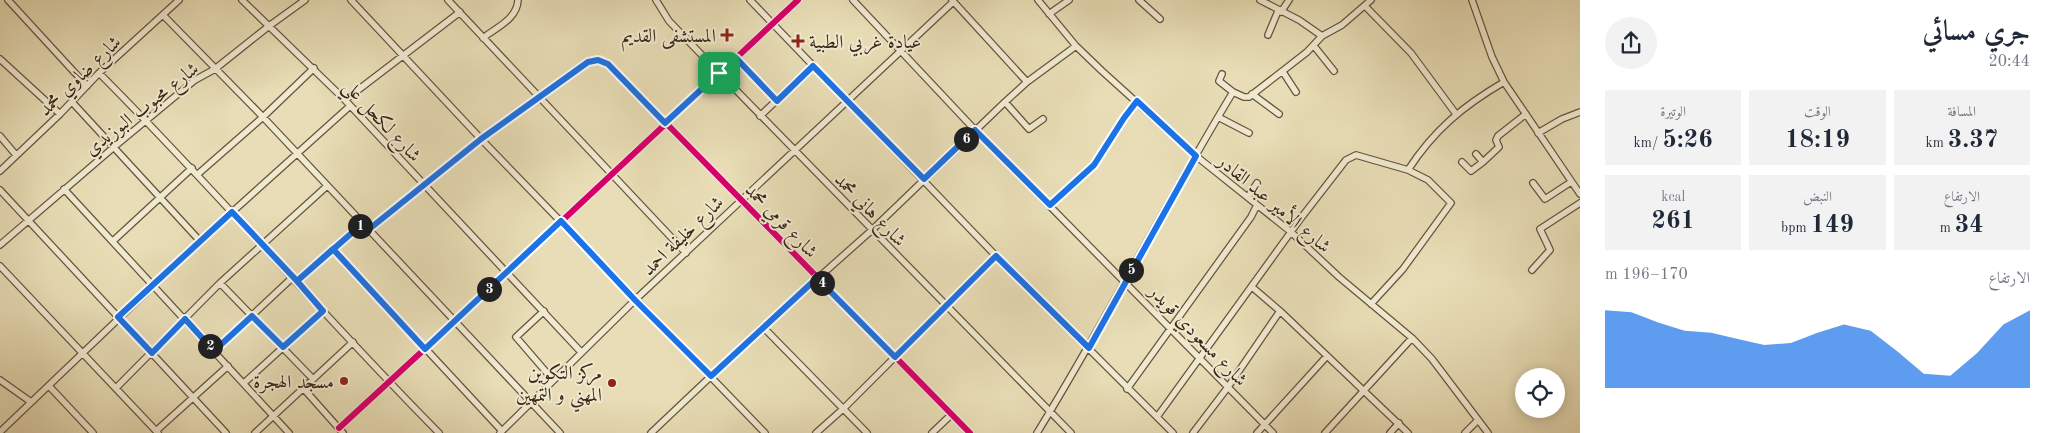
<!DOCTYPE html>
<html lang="ar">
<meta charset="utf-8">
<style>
body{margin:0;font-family:"Old Standard TT",Amiri,serif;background:#f2f2f3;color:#1f2937;direction:rtl;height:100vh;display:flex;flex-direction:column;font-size:19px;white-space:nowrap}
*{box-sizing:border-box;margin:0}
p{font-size:16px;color:#747a83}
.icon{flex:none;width:28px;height:28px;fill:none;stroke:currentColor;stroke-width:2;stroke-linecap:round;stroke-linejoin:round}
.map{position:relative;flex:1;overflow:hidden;direction:ltr}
.details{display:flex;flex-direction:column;background:#fff;width:475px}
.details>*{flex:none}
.controls{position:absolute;left:1515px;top:368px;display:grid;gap:10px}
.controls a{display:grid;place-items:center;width:50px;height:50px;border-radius:50%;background:#fff;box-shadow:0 2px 12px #0003;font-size:25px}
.pin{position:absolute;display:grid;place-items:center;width:42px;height:42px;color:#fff;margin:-21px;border-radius:10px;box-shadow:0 2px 8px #0006}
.km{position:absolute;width:25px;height:25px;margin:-12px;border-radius:50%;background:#222;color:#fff;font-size:14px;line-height:25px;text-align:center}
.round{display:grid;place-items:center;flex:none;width:52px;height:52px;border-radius:26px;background:#f2f2f3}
.head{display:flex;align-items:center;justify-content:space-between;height:85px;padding:0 25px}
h1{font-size:28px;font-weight:700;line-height:38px}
.metrics{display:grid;grid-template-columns:repeat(3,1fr);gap:8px;height:85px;padding:5px 25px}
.metrics div{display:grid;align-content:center;border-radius:0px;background:#f2f2f3;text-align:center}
.metrics b{font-size:25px;font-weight:700}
.metrics small{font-size:14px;font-weight:400}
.metrics p{font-size:14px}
.chart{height:140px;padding:10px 25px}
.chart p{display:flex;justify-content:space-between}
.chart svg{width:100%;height:90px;margin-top:5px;fill:#1a73e8;opacity:.7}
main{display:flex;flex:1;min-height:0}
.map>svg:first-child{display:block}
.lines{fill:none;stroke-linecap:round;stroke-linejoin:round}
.minor-casing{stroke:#64553e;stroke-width:8}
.minor{stroke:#f0e9d0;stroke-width:5.5}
.cycleway-casing{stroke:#f0e9d0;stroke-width:9}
.cycleway{stroke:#d6006c;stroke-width:6}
.route-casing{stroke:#fff;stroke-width:10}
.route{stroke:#1a73e8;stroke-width:6}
.poi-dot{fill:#8f2418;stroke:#f0e9d0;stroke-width:2}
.labels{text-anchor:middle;stroke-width:4;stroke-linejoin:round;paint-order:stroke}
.poi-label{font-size:19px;fill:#382816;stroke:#f0e9d0;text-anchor:end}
.street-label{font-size:19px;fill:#382816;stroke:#f0e9d0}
</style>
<main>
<section class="details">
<div class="head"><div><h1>جري مسائي</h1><p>20:44</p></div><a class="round"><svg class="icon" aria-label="share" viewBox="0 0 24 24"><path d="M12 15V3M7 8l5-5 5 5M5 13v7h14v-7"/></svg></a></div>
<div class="metrics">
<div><p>المسافة</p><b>3.37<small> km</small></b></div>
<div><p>الوقت</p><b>18:19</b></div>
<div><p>الوتيرة</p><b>5:26<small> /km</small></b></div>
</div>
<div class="metrics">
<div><p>الارتفاع</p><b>34<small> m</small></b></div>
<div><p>النبض</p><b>149<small> bpm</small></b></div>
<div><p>kcal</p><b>261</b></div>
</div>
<div class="chart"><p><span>الارتفاع</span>170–196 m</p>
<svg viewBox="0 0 160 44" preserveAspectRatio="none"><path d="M0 44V6L10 7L20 12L30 16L40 17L50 20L60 23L70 22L80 17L90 13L100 16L110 26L120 37L130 38L140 27L150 13L160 6V44z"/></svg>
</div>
</section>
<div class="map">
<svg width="1580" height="433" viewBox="0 0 1580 433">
<rect width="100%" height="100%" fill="#e8ddb6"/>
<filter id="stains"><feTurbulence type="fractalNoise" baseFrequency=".004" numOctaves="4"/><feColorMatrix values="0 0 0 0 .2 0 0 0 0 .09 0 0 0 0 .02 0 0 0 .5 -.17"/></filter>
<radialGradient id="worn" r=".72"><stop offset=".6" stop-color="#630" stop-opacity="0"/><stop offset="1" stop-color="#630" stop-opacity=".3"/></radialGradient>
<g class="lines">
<defs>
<path id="minor" d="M8,0l79,86
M242,0l103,100 236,252
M351,0l130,139 284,294
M448,0l238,253
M656,0l13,21 26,27 376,385
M750,0l246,256 177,177
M853,0l122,130 298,303
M952,0l75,82
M1038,0l38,46 26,25 94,85 95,76 48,45 73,61 20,21 56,74
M1139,0l21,19
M1260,0l39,20 23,16
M1472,0l20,57 12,25 76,112
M1365,6l46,47 45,61
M1281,12l8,-12
M1049,14l20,-14
M163,15l100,102 297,316
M1268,35l10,-24
M483,38c14,-11 34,-19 35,-38
M1314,46l20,25
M736,58l41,43
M0,59l60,55
M1283,72l13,20
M99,73c117,117 224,243 340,360
M1222,74l-3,7 14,11
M1252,94l27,20
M345,100l115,-88
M72,102l128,139
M1005,102l24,27 14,-10
M760,116l53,-50
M1218,117l31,16
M1538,133l24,-14 18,-7
M0,136l16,19
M1476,154l7,8 16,-15 -3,-7 2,-4 28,-22
M1462,162l9,9 12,-9
M1408,170c26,-40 55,-64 96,-88
M0,171l60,-57 39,-41 80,-73
M198,174l65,-57 51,-49
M1533,183l12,16 26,-17
M64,189l225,244
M0,190l226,243
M1248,197l9,-14
M1050,205l44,-40 30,-47 13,-17
M368,230l55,-46 116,-88 49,-33 14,-3 13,11 355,362
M113,241l79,-73
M0,245l114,-98 81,-67 20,-11 54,-43 36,-26
M333,249l169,182
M0,266l158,167
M1532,270l18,-20 -10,-21 40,-26
M297,281l65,-57
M220,283l93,96
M1252,287l28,24 128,122
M544,311l-28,26 37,43
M763,327l104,106
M214,351l79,-74
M0,380l31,22
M244,383l79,-72
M49,386l44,47
M116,388l104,-105 107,-97
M303,388l40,45
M1127,389l124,-172 6,-12
M1157,417l144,-199 45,-58 10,-5 52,15 20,10 23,23 -48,66 -32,35
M339,428l116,-107 343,-321
M156,431l72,-65
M0,432l200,-191 150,-135
M255,433l98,-91
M500,433l135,-133 318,-298
M651,433l112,-106 109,-97 133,-128 22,-20 49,-36
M816,433l27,-24 153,-153
M932,433l20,-19
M1037,433c69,-112 128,-229 196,-341l11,5h5l58,-45 15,-16 20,-11 29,-25
M1193,433l35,-46 52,-76
M1257,433l70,-77
M1325,433l87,-95
M1390,433l9,-10
M1465,433l13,-13"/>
</defs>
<use href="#minor" class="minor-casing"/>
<use href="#minor" class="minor"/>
<defs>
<path id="cycleway" d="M368,230l55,-46 116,-88 49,-33 14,-3 13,11 355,362
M339,428l116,-107 343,-321"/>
</defs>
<use href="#cycleway" class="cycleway-casing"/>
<use href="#cycleway" class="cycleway"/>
</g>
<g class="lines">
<defs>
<path id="route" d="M719,73l-54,50 -57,-59 -10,-4 -10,2 -107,77 -113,91 -6,-6 -65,57 -65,-69 -114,105 34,36 33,-34 29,32 38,-35 31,31 40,-36 -26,-30 36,-32 92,100 136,-128 74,79 76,76 106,-98 78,79 101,-101 93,92 107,-192 -59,-55 -13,17 -30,47 -44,40 -75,-75 -51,49 -111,-113 -36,35 -41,-43 -17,15"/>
</defs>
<use href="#route" class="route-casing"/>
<use href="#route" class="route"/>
</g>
<g class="poi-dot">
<path d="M724.5 27.5h5v5h5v5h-5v5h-5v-5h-5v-5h5z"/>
<path d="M795.5 33.5h5v5h5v5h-5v5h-5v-5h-5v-5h5z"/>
<circle cx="344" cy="381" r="5"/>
<circle cx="612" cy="383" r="5"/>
</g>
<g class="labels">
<g class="poi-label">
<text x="716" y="42">المستشفى القديم</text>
<text x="809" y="48" text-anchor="start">عيادة غربي الطبية</text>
<text x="602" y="379">مركز التكوين<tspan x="602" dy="22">المهني و التمهين</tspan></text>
<text x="334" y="388">مسجد الهجرة</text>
</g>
<g class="street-label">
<text transform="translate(79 75) rotate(-44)" y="7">شارع ضاوي محمد</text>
<text transform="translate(141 108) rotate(-38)" y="7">شارع محبوب البوزيدي</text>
<text transform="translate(383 120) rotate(47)" y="7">شارع لكحل علي</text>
<text transform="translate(1275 203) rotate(40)" y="7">شارع الأمير عبد القادر</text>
<text transform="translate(871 209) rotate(46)" y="7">شارع هاني محمد</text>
<text transform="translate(782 220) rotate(46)" y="7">شارع قرمي محمد</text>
<text transform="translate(682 235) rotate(-44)" y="7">شارع خليفة احمد</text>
<text transform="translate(1199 335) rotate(46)" y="7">شارع مسعودي قويدر</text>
</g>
</g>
<rect width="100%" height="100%" filter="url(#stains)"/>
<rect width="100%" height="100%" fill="url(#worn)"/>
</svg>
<div class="controls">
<a><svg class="icon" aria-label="locate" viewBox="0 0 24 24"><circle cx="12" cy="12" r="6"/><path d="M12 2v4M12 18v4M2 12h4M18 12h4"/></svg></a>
</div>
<div class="pin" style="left:719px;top:73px;background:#1e9e55"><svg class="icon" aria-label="arrive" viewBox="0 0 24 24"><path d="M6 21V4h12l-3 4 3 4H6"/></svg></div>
<b class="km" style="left:360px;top:226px">1</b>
<b class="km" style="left:210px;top:346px">2</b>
<b class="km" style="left:489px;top:289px">3</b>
<b class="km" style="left:822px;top:283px">4</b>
<b class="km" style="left:1131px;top:270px">5</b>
<b class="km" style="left:966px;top:139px">6</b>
</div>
</main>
